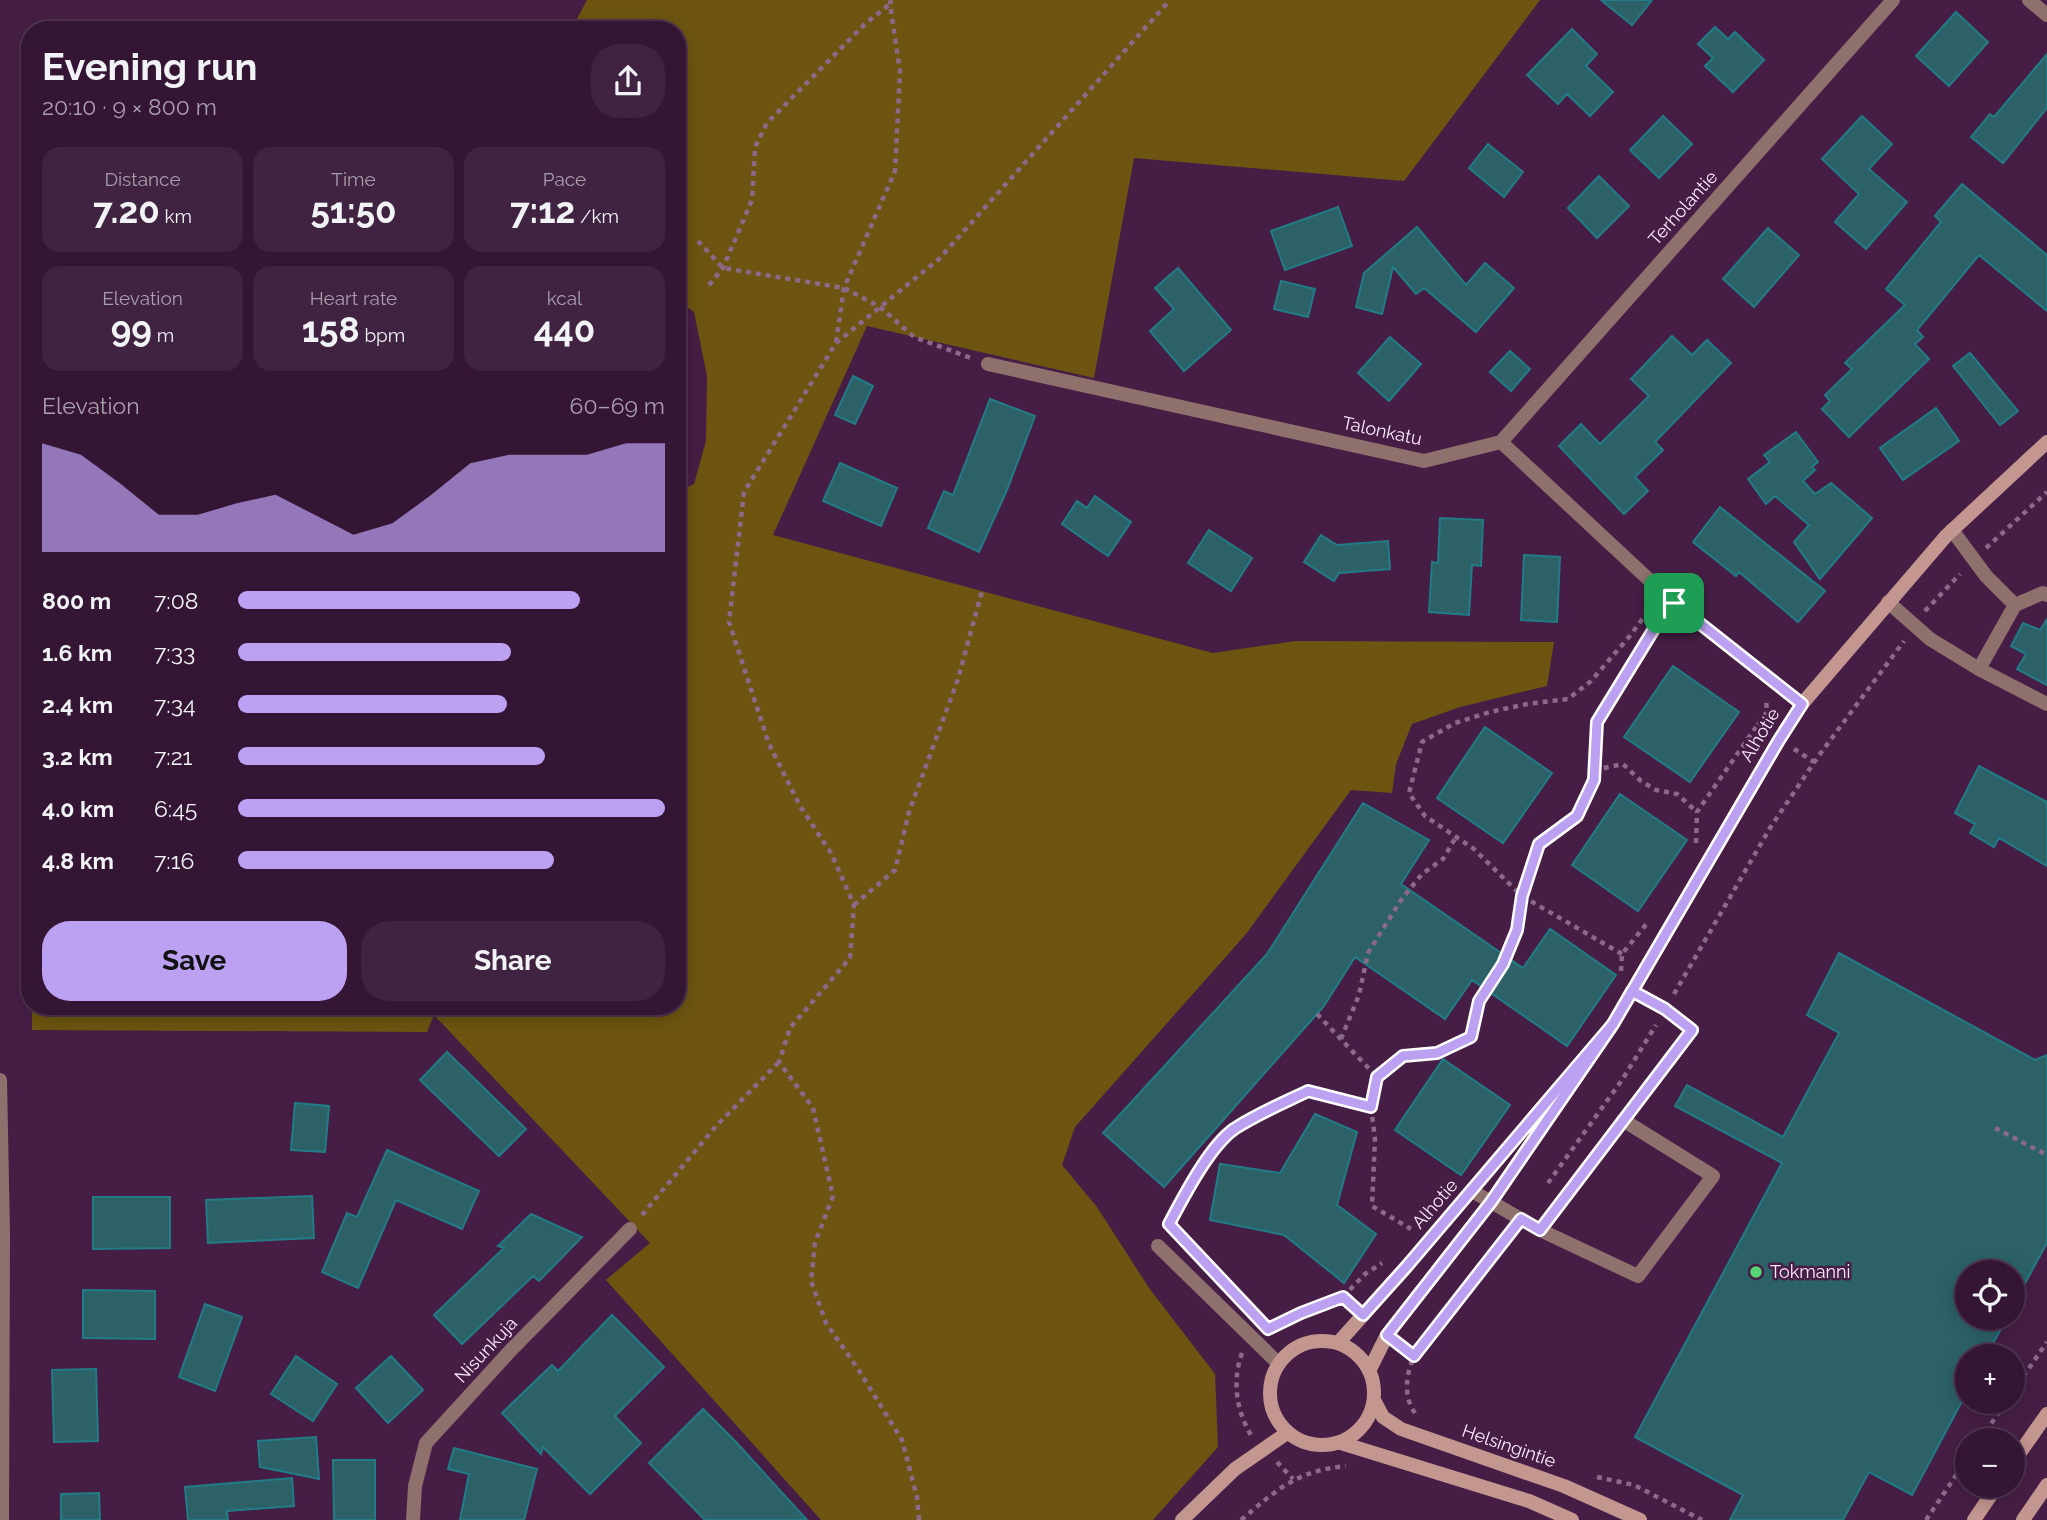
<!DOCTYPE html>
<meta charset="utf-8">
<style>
body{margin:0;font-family:Raleway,sans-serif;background:#3f2340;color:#f1f3f6;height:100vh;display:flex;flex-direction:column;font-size:26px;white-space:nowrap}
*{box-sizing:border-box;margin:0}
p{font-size:23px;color:#a99fac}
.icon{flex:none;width:38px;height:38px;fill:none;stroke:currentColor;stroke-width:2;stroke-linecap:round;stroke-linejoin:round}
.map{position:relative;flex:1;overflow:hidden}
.side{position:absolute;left:21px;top:21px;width:665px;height:994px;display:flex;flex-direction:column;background:#341634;border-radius:28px;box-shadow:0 4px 18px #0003,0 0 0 2px #4e354f}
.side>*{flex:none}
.buttons{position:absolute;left:1955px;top:1260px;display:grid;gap:14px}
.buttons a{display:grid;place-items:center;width:70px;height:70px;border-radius:50%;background:#341634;box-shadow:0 4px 18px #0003,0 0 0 2px #4e354f;font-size:35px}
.pin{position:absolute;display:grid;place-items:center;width:60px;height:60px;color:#fff;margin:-30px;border-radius:14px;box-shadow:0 4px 10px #0006}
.round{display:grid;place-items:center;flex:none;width:74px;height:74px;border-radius:28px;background:#3f2340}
.head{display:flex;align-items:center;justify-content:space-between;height:119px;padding:0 21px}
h1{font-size:38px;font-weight:700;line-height:52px}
.metrics{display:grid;grid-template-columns:repeat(3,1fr);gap:10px;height:119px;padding:7px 21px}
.metrics div{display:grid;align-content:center;border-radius:18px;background:#3f2340;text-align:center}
.metrics b{font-size:35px;font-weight:700}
.metrics small{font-size:19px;font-weight:400}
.metrics p{font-size:19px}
.chart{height:196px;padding:14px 21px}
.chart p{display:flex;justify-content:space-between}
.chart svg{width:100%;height:126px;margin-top:7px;fill:#bca0f2;opacity:.7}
.cta{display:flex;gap:14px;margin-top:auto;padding:14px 21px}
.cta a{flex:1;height:80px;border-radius:28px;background:#bca0f2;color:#111;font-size:28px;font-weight:700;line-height:80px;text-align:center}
.cta a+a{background:#3f2340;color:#f1f3f6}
ul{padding:0 21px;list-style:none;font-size:23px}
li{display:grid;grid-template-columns:112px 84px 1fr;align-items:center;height:52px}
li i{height:18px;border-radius:9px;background:#bca0f2}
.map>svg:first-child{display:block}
.green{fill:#6d5511}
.building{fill:#2c6168;stroke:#227c87;stroke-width:2}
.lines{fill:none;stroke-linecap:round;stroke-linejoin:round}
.path{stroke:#8a6989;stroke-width:4.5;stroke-dasharray:5 5;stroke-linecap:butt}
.lane{stroke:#8e716d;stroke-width:14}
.street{stroke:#8e716d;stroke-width:14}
.secondary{stroke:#c3968f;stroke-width:14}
.route-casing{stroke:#fff;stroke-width:14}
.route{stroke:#bca0f2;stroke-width:9}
.poi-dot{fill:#55d672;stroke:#461e45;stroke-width:2.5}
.labels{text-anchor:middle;stroke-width:5;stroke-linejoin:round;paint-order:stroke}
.street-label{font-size:18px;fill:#feeafd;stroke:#461e45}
.poi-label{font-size:18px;fill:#feeafd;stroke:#461e45;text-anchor:start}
</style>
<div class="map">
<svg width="2047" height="1520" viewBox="0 0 2047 1520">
<rect width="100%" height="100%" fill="#461e45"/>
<path class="green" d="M587,0h953l-136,181 -270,-23 -40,220 -227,-52 -94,209 440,118 82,-12 259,1 -7,44 -87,21 -48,17 -16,40 -4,29 -41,-3 -105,144 -171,193 -13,38 35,42 52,81 66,86 3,73 -65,73h-332l-215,-240 44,-37 -216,-228 -7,17 -395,-2v-24h645v-514l17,-8 12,-43 1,-65 -13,-64 -17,-12v-270h-106z"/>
<path class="building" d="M1601,0h51l-20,25z
M1956,12l32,30 -39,44 -33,-30z
M1715,27l13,12 7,-7 29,28 -31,32 -28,-26 8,-8 -15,-14z
M1572,29l25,25 -11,12 27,26 -23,24 -23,-22 -9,10 -31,-29z
M2047,54v54l-44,55 -32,-26 19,-23 4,3z
M1663,116l29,28 -33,34 -29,-28z
M1862,116l30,28 -23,25 38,33 -41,47 -31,-27 24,-28 -37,-35z
M1488,144l35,28 -19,25 -35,-29z
M1599,176l30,30 -32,32 -29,-30z
M1962,184l85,71v56l-68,-56 -62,75 6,7 -8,7 14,15 -80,78 -27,-28 8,-8 -5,-6 27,-26 -7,-6 60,-58 -19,-16 55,-67 -6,-6z
M1338,207l14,39 -67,24 -14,-39z
M1417,227l49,58 19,-22 29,25 -38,44 -52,-44 -8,6 -23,-27 -11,47 -26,-7 8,-34z
M1768,228l31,27 -45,52 -31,-28z
M1178,268l53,62 -47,41 -34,-40 24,-22 -19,-21z
M1281,281l34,8 -7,28 -34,-8z
M1672,336l20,19 15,-15 24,23 -76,79 8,8 -28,27 13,14 -24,23 -65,-68 22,-22 19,20 49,-48 -18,-17z
M1390,337l31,27 -32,37 -31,-28z
M1510,351l20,18 -19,22 -21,-19z
M1970,353l48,58 -18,14 -47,-59z
M853,376l20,10 -18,38 -20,-9z
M990,399l45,17 -28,74 -28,62 -51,-24 16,-37 9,4z
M1936,408l23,33 -56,39 -23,-32z
M1796,432l22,30 -6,5 3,3 -12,11 12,13 16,-11 41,35 -52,61 -26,-37 15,-17 -34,-29 -9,8 -18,-25 22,-17 -6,-7z
M840,463l57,25 -16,38 -58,-25z
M1095,496l36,26 -23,34 -46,-32 15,-23 10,7z
M1720,507l105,84 -27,31 -59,-50 -3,4 -43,-34z
M1440,518l43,2 -2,46 -9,-1 -3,50 -40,-3 3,-50 6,1z
M1209,530l43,28 -21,33 -43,-28z
M1321,535l16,10 51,-4 2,28 -51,4 -5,8 -30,-19z
M1524,555l36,2 -3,65 -36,-2z
M2047,619v66l-30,-16 9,-15 -15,-8 12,-23 17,7z
M1673,666l66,46 -49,70 -66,-45z
M1485,727l67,46 -49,70 -66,-45z
M1979,766l68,36v64l-48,-28 -5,9 -24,-14 5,-9 -20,-11z
M1620,794l67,46 -49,71 -66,-46z
M1363,803l66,37 -28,44 122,84 27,-39 66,46 -49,71 -95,-66 -27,39 -90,-62 -31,49 -160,181 -61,-54 164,-179z
M1839,953l196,107 12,-5v188l-35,64v-35h-45v46h40l-21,38h-19v36l-55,103 -43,-23 -26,48h-113l13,-25 -108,-58 147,-274 -107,-57 12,-21 96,52 56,-104 -32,-18z
M447,1052l79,77 -27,27 -79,-76z
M1443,1059l67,46 -49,70 -66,-45z
M295,1103l34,3 -4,46 -34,-2z
M1315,1114l42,18 -20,73 39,29 -32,49 -60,-48 -74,-15 10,-56 60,9z
M387,1150l92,41 -17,38 -66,-29 -38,88 -36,-16 25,-59 10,4z
M312,1196l2,42 -106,5 -2,-43z
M93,1197h77v51l-77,1z
M531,1214l51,23 -43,44 -6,-5 -71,68 -28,-29 70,-67 -6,-2z
M83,1290l72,1v48l-72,-1z
M205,1304l37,13 -27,74 -36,-14z
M612,1315l52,52 -49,49 26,27 -51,51 -47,-47 -2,7 -39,-41 50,-48 6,6z
M296,1356l41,28 -24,37 -42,-27z
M391,1356l32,34 -35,33 -32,-35z
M96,1369l2,72 -44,1 -2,-72z
M703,1409l32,32 72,79h-102l-56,-57z
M316,1437l3,42 -59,-12 -2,-26z
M454,1448l83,21 -13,51h-64l9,-46 -21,-5z
M333,1460h42v60h-41z
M292,1478l2,28 -67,5 1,9h-40l-3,-33z
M99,1493l1,27h-39v-26z"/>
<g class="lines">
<path class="path" d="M698,241l25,27 121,20 36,19 34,30 57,21
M709,285l14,-17 29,-68 3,-53 12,-24 99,-100 24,-19
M836,342l8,-54 51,-117 5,-100 -10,-67 1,-4
M1986,548l61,-56
M1925,611l35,-37
M1762,731l-6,-4 11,-15 -1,-13
M1794,749l20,13
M1594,770l29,-6 18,17 15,9 21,4 20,18
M1696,843l1,-31 59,-85
M854,905l41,-35 14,-58 49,-133 24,-88
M1622,954l-100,-58 17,-52 38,-28 17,-36 3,-58 65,-105
M1621,971l1,-17 26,-32
M1674,994l96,-166 47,-70 87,-117
M1317,1014l60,63
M1341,1039l18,-44 9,-42 33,-53 21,-26 21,-15 13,-22
M1371,1107l4,32 -3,67 39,23
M1995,1128l52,27
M1548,1183l74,-103 34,-55
M642,1215l74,-89 63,-64
M1192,1248l-23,-24 23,-42 40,-51 76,-40 63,16 6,-30 26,-21 34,-3 34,-16 8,-36 24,-37 14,-34 5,-34 -48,-47 -49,-33 -16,-23 13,-51 33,-19 35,-11 37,-8 41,-5 23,-18 38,-44 23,-31
M1343,1297l22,-23 17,-11
M1270,1329l31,-16 42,-16 7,6
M1242,1353c-10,28 -6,57 9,82
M2012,1393l35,-51
M1415,1413c-12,-16 -9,-39 -1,-57l95,-121
M1980,1440l26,-38
M1277,1462l16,17
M1597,1477l37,8 68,35
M919,1520l-2,-23 -15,-57 -44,-71 -32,-46 -15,-42 4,-38 18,-47 -20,-88 -34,-46 11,-34 60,-70 4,-53 -23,-52 -31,-47 -31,-62 -40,-122 15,-130 92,-149 103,-84 231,-259
M1241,1520c37,-31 55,-49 105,-54
M1926,1520l41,-61"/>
<path class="lane" d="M1952,530l34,46 29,29 28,-12 4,2
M1888,602l42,37 49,30 68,35
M1979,669l36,-64
M1472,1191l68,39 98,46 75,-100 -90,-56
M1540,1230l152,-200 -27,-21 -33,-18"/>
<path class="street" d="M2029,0l18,15
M988,364l436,97 77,-19 173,161 128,101
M1501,442l392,-442
M0,1080l3,154 -1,286
M1158,1246l120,117
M413,1520l2,-34 11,-43 85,-93 119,-121"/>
<path class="secondary" d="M1270 1393a52 52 0 1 1 104 0a52 52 0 1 1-104 0Z
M1338,1343l69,-77 155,-182
M1369,1371l18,-36 104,-133 122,-178 166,-284 23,-36 144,-168 101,-94
M1374,1400l9,17 18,12 163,57 76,34
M1341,1443l188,58 43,19
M2012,1464l35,-50
M1182,1520l53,-51 52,-36
M1974,1520l23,-34
M2023,1520l24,-35"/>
</g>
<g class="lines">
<defs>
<path id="route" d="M1674,603l128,101 -23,36 -135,231 -31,53 -122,178 -104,133 27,21 107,-137 19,11 152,-200 -27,-21 -33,-18 -19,33 -206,242 -44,49 -20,-18 -42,16 -33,16 -99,-105c15,-28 40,-77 65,-95 23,-15 49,-26 74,-38l63,16 6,-30 26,-21 34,-3 34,-16 8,-36 24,-37 14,-34 5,-34 17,-52 38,-28 17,-36 3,-58 68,-111 9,-8"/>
</defs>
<use href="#route" class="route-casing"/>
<use href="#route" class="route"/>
</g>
<circle class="poi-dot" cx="1756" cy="1272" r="7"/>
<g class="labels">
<g class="street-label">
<text transform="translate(1683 208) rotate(-48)" y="6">Terholantie</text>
<text transform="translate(1382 431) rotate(12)" y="6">Talonkatu</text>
<text transform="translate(1760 735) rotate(-59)" y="6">Alhotie</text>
<text transform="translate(1435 1204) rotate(-49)" y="6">Alhotie</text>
<text transform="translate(486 1350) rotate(-47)" y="6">Nisunkuja</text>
<text transform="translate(1509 1446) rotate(19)" y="6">Helsingintie</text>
</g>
<g class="poi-label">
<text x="1770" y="1278">Tokmanni</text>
</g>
</g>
</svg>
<div class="buttons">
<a><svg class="icon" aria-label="locate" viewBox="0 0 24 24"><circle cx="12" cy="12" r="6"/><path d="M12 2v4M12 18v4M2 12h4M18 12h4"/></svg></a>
<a>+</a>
<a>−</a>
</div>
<div class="pin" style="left:1674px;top:603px;background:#1e9e55"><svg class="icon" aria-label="arrive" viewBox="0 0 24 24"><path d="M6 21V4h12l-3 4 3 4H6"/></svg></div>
<section class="side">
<div class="head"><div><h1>Evening run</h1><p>20:10 · 9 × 800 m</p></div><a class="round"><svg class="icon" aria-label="share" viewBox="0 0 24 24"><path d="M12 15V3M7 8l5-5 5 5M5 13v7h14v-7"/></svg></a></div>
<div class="metrics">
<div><p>Distance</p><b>7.20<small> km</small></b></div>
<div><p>Time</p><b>51:50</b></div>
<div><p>Pace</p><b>7:12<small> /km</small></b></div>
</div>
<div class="metrics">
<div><p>Elevation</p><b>99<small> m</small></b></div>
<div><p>Heart rate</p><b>158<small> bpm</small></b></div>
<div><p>kcal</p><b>440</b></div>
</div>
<div class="chart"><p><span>Elevation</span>60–69 m</p>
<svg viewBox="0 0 160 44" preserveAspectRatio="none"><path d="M0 44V6L10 10L20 20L30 31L40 31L50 27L60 24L70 31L80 38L90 34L100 24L110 13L120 10L130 10L140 10L150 6L160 6V44z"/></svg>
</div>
<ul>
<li><b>800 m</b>7:08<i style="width:80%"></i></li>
<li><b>1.6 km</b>7:33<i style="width:64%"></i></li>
<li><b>2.4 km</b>7:34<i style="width:63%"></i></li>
<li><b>3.2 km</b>7:21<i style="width:72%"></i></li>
<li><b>4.0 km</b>6:45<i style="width:100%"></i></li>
<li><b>4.8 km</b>7:16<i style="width:74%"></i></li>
</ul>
<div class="cta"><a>Save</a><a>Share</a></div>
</section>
</div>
